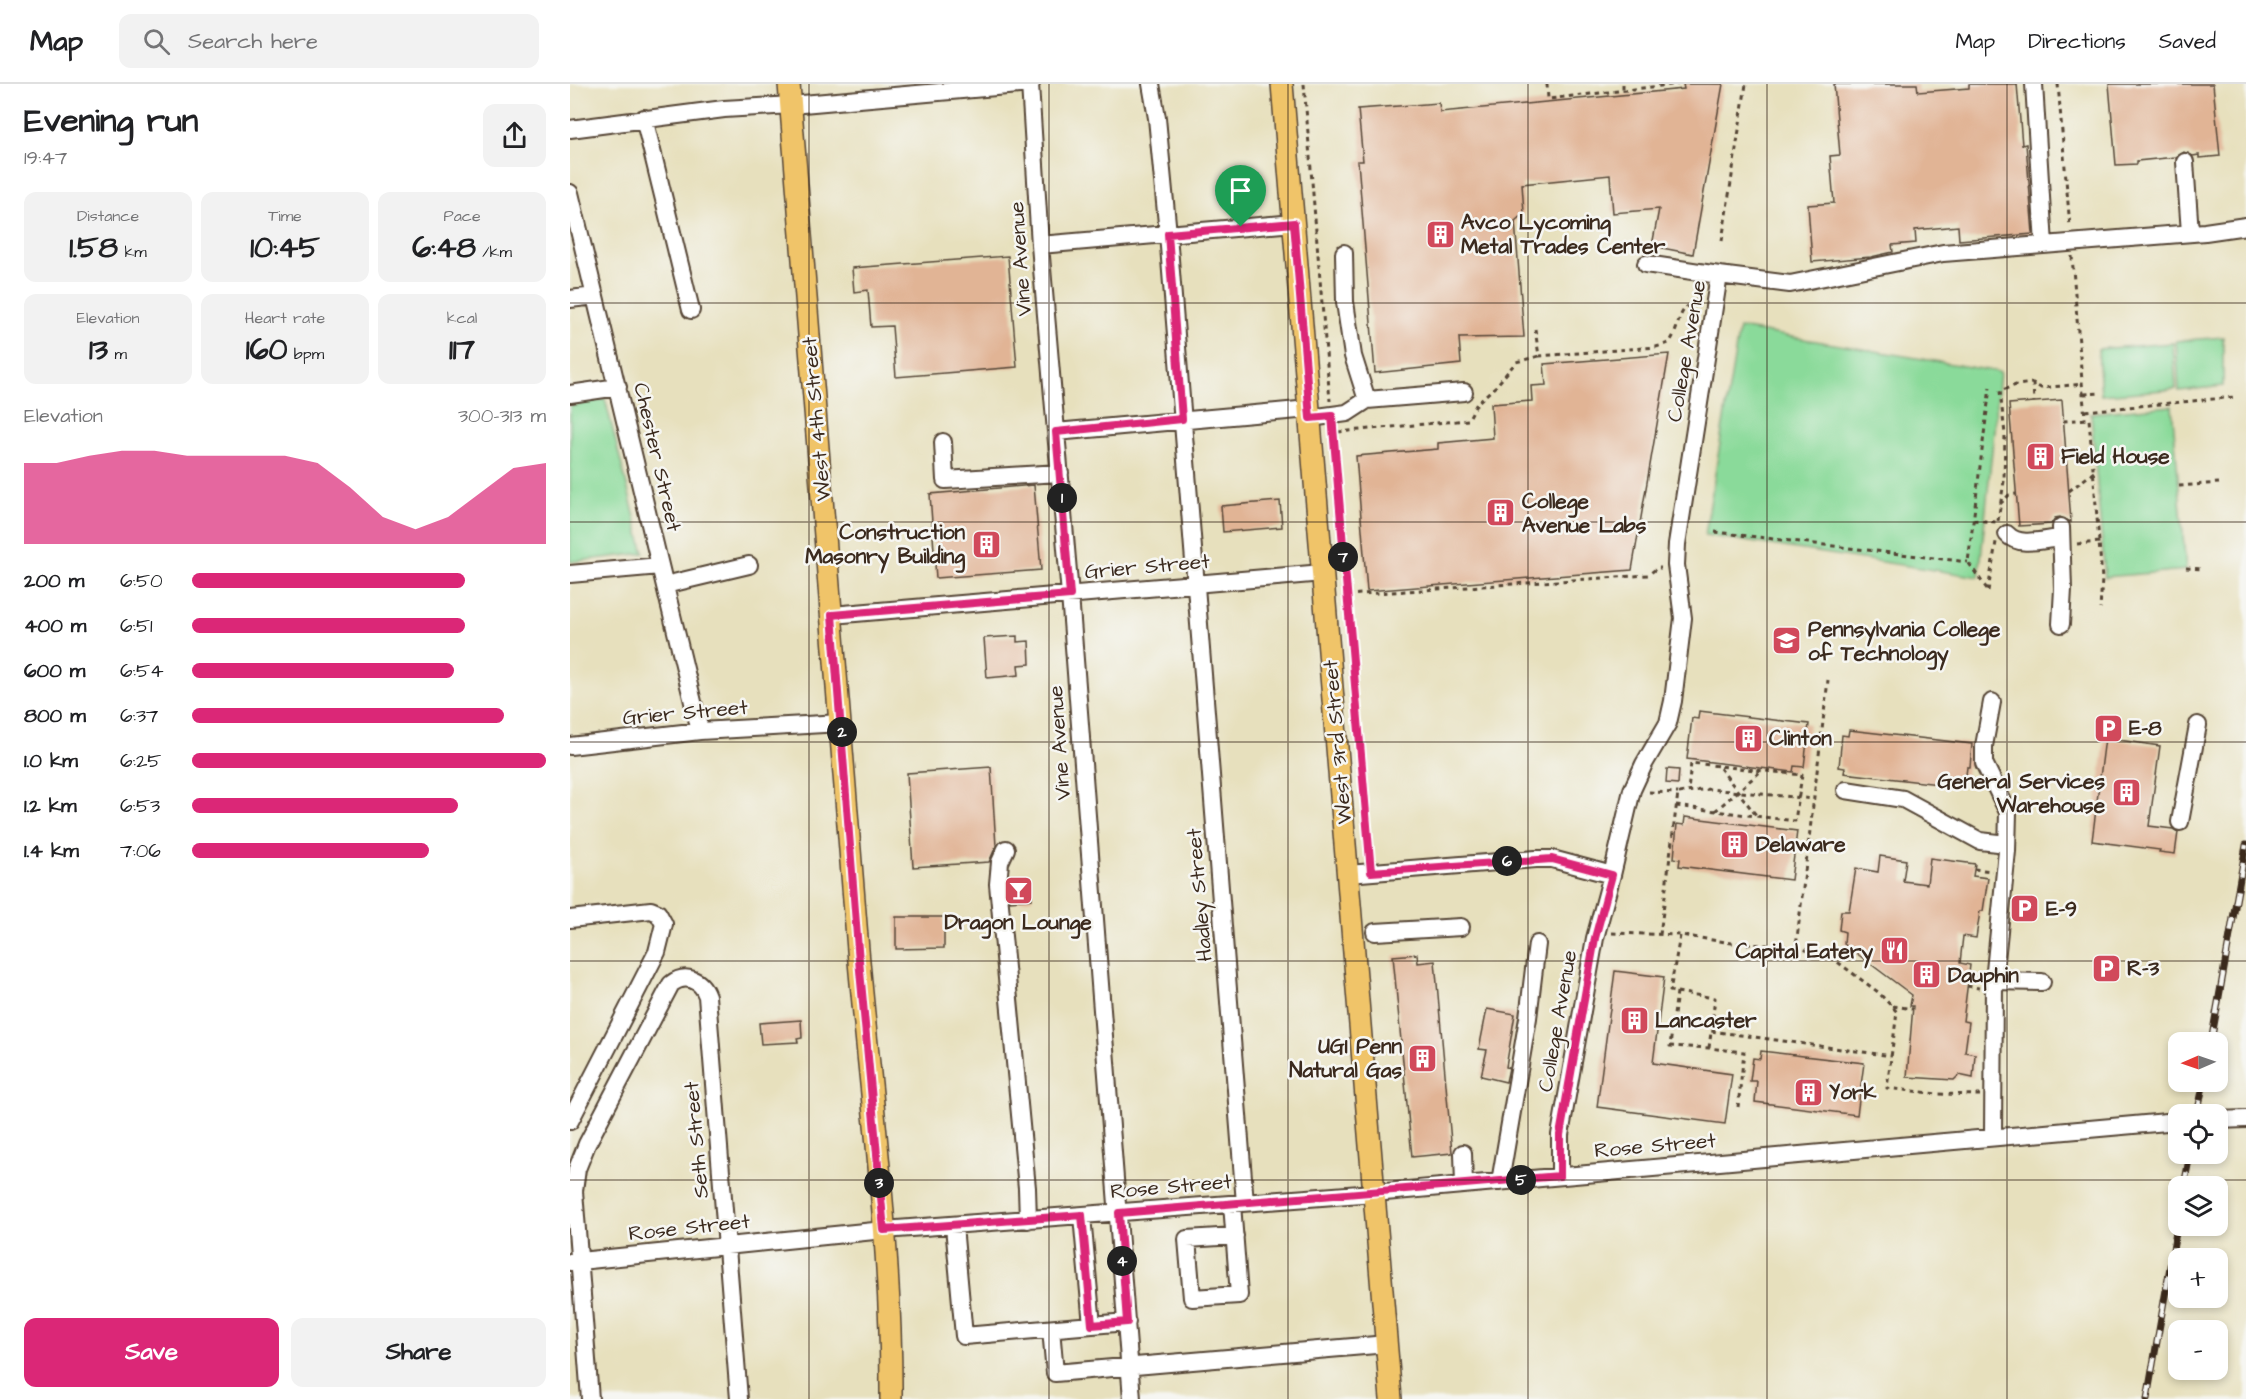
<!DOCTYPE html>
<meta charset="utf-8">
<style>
body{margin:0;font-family:"Architects Daughter",sans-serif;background:#f2f2f2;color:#202124;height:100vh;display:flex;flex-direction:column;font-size:22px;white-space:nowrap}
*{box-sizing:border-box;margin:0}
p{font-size:20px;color:#757577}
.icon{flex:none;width:33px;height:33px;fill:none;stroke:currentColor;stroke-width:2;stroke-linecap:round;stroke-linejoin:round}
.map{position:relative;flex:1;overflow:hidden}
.sheet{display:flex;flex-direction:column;background:#fff;width:570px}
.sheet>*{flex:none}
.needle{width:39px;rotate:268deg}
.tools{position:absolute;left:1598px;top:948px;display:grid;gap:12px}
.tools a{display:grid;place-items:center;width:60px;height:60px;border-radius:12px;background:#fff;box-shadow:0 3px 9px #0003;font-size:30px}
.pin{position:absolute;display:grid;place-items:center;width:51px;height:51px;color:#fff;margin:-62px -26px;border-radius:50% 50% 50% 0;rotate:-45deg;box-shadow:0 0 6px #0007}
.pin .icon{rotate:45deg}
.km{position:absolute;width:30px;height:30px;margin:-15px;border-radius:50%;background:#222;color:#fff;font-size:16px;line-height:30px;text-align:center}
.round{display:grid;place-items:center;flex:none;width:63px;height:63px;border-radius:12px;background:#f2f2f2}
.overview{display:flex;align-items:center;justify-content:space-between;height:102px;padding:0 24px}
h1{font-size:33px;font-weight:800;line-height:45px}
.figures{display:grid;grid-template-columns:repeat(3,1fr);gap:9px;height:102px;padding:6px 24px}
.figures div{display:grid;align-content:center;border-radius:12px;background:#f2f2f2;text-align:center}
.figures b{font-size:30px;font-weight:800}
.figures small{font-size:16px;font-weight:400}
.figures p{font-size:16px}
.chart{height:168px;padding:12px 24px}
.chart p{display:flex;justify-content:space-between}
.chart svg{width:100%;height:108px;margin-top:6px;fill:#db2777;opacity:.7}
.cta{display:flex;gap:12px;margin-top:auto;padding:12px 24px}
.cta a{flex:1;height:69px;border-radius:12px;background:#db2777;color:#fff;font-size:24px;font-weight:800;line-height:69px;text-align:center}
.cta a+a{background:#f2f2f2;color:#202124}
ul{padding:0 24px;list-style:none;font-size:20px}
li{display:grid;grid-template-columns:96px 72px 1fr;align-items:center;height:45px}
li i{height:15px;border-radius:8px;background:#db2777}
header{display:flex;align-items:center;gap:36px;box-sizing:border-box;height:84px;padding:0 30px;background:#fff;border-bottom:2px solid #e0e0e0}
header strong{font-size:28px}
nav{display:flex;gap:33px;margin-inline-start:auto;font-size:21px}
.search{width:420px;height:54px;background:#f2f2f2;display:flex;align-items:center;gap:15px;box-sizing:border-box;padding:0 21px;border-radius:12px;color:#757577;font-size:22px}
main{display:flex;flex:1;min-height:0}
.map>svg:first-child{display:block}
.green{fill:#8ada9a;stroke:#62825c;stroke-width:1.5}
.building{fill:#e1b495}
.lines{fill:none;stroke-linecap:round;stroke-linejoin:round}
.minor-casing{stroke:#554536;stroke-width:20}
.major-casing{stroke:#554536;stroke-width:24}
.path{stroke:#554536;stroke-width:3;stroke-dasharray:4.5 4.5;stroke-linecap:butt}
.minor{stroke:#fff;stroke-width:16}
.major{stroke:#f0c469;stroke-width:21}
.rail-casing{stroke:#3b2a1e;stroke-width:7}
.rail{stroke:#f6f6f2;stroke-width:4.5;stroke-dasharray:14;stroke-linecap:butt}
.route-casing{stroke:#fff;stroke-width:12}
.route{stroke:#db2777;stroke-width:8}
.grid{fill:none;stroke:#3b2a1e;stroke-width:1.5;stroke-opacity:0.55}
.labels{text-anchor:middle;stroke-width:5;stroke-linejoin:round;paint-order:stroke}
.poi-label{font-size:21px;font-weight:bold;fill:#3b2a1e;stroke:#f6f6f2;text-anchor:start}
.street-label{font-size:21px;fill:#3b2a1e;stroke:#f6f6f2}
</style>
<header>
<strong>Map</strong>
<div class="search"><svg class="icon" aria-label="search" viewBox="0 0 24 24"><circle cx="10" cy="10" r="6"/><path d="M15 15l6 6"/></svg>Search here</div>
<nav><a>Map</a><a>Directions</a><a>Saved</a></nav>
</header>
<main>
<section class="sheet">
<div class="overview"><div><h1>Evening run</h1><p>19:47</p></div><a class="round"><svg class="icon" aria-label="share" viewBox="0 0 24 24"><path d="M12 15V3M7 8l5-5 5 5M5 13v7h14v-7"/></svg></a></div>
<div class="figures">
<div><p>Distance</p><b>1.58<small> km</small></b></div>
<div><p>Time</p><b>10:45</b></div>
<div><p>Pace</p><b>6:48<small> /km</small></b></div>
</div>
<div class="figures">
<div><p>Elevation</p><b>13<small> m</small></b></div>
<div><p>Heart rate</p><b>160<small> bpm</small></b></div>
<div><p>kcal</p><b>117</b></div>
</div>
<div class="chart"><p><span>Elevation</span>300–313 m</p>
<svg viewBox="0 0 160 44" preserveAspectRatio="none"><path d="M0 44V11L10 11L20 8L30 6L40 6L50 8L60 8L70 8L80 8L90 11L100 21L110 33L120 38L130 33L140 23L150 13L160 11V44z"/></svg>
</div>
<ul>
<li><b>200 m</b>6:50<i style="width:77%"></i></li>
<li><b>400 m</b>6:51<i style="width:77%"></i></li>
<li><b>600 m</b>6:54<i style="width:74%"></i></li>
<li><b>800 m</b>6:37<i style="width:88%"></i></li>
<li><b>1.0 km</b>6:25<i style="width:100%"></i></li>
<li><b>1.2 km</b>6:53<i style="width:75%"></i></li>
<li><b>1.4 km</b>7:06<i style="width:67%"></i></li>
</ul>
<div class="cta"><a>Save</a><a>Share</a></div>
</section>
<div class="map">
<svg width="1676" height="1315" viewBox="0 0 1676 1315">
<rect width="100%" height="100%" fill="#f6f6f2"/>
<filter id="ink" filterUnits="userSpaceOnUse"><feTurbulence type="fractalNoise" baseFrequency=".0167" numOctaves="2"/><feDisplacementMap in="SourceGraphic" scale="12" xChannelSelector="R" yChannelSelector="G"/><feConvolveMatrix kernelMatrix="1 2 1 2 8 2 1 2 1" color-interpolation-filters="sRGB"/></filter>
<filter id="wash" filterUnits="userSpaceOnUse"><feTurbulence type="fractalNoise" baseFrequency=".008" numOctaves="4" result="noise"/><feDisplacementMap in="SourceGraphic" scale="24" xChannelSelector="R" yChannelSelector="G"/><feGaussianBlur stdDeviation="1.35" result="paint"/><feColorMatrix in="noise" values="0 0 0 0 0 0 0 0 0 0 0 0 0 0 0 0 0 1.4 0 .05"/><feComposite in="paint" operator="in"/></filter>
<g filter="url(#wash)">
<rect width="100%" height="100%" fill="#e7e0bd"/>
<path class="green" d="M1169,244l261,44 -21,205 -274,-42z
M1653,253v49l-44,5 -3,-50z
M1603,259l3,46 -75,6 -3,-46z
M35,315l39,154 -74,9v-156z
M1602,322l14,164 -81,7 -14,-164z"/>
<g id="blocks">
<path class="building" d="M1113,0h40l-30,170 -41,-8 7,-37 -46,4 -3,-38 -88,9 2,29 -9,8 9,116 -65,1 2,26 -86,9 -17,-212h5l-5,-52 81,-6 1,9 244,-23z
M1264,0h83l1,8 51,-4v-4h48l5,61 4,-1 7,90 -74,6 -1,-14 -43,4 1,13 -24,2 1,7 -22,5 -59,5 -4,-57 26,-2 -4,-47 10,-1z
M1539,0h104l7,72 -21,2v-3l-6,1 -9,-4 -8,5 -39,4v3l-21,1z
M438,172l9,111 -121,10 -4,-51 -21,1 -3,-37 -14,2 -2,-24z
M1099,270l-37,216 -265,21 -11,-135 82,-7v-6l55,-5 -2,-34 41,-3 -1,-15 15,-1 -2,-21z
M1492,316l9,122 -11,-5 -5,1 -4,6 -32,2 -10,-122z
M464,401l7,85 -105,8 -6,-84z
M710,417l2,26 -59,5 -2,-26z
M447,552v6l12,-1 1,23 -12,1 1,10 -32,3 -3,-40z
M1129,627l110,13 -5,43 -10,-1 -1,6 -106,-13 5,-41 6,1z
M1279,646l123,14 -2,23h-3l-2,16 -9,-1v4l-112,-13 1,-5 -6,-1 3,-32 6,1z
M1535,654l55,8 -11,80 24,3 5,3 -3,22 -16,-2 1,-2 -68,-9z
M421,683l5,79 -7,16 -76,5 -6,-94z
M1097,685l12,1 -1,14 -12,-1z
M1115,733l112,14 -6,49 -112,-14 1,-7 -6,-1 3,-34 7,1z
M1310,772l26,4 -3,21 24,3 3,-26 45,6 -2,12 15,2 -5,33h-3l-4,27 -13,-2 -3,27 10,2 -7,56 6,1 -4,30 10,2 -2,24 -14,-3 -5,5 -47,-3 6,-71h-3l2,-11 -68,-51 1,-12 -6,-2 2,-19h8l7,-43 22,4z
M451,793l1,9 9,-1 1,14 -22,2 -1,-23z
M326,833h48v31l-48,1z
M847,870l1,9 17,-2 17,192 -40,4 -19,-201z
M1045,887l49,6 -11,86 79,11 -7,50 -128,-17z
M917,925l28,5 -9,53 3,1 -3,14 -25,-6 6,-26 -8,-1z
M231,936l1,18 -5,1 1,3 -37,2 -2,-21z
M1191,967l103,12 -7,52 -102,-13 2,-21h-7l3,-23 7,1z"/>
</g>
</g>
<g filter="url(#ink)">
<use href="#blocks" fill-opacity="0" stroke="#554536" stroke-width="1.5"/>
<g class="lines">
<defs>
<path id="minor" d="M460,0l10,161 30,350 62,804
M581,0l6,34 11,116 77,969
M1464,0l10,161
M74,34l47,192
M0,45l154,-20 67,-4 240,-21
M1615,78l5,71
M0,109l130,538
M470,161l254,-22
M774,169l1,49 8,54 14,44
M1076,180l73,11
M0,215l25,-3
M0,310l48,-7
M740,334l37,-5 20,-13 97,-8
M486,348l253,-23
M373,358l2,38 115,-7
M1437,450c12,14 38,5 54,4
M0,490l90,-8
M95,501l84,-20
M262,531l491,-42
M1491,540l2,-35 -2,-62
M1422,618l-8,44v17l24,49 -1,39 -13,130 -1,156
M0,662l130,-15 141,-8
M1276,706l57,9 77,42 27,3
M1610,738l18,-97
M436,765l-6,13 -2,22 29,304 1,32
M778,790l188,-15h16l60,16 20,-85 12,-26 24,-41 5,-22 10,-83 -7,-53 1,-21 42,-269 71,9 153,-31 262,-21 41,-6
M0,835l81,-9 7,3 6,11 -7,28 -87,169
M805,848l86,-5
M1424,897l48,1
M1647,1036l29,-1
M893,1069l1,32
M990,1092v-41l35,-197 17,-63
M930,1098l28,-164 9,-74
M662,1120l7,91 -47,3 -5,-59 48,-3
M512,1132l10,109
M384,1142l10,110 163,-14
M0,1178l314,-32 490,-37 804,-72
M481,1245l4,44 332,-29
M20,1315l-16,-208 3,-22 10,-25 84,-160c14,-11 30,-5 36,12l32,403"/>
<path id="major" d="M219,0c25,288 45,577 69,866 13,149 34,299 33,449
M712,0l109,1315"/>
</defs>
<use href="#minor" class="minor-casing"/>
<use href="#major" class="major-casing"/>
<path class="path" d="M734,0l26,317
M977,0l1,15 130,-15
M1053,0v7
M1488,0l12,143
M1152,157l24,-157
M1502,172l13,163
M965,245l4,27 117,-9 13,-4c14,-19 4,-33 31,-44
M1463,299l1,19
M1514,310l17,-1
M1515,327l150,-14
M1493,337l26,-2 13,160 -2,30
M763,345l36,430
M768,348l130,-12 9,-17 19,-17 20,-24 23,-6
M1609,402l40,-3
M1499,407l25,-19
M1430,420l9,-9 7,-1
M1403,436l23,2
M1428,437l6,-40 1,-47 -5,-43 16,-6 17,-2 8,5 42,-4
M1145,448l253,30
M1507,460l23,-2
M1616,484l17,1
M1417,505l-19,-27 22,-175
M1418,507l8,-49
M777,511l301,-20 9,-7h4
M1150,684l36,47
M1079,708l29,1
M1106,722l119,15 7,-46 -111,-12 -3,28
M1145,727l46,-40
M1404,785l18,2
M1042,849l68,2 52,8 64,4 32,-267
M1090,851l18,-142 31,-4 105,10
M1110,852l-10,55 45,7 -4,33 181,25
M1226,863l36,11 46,34 19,20 -10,76 51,6 42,1
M1397,902l12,2
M1107,908l-7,54 39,2 35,4 -6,55
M1323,922l20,3
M1139,964l2,-16"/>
<use href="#minor" class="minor"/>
<use href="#major" class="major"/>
<defs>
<path id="rail" d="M1641,958l35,-197
M1627,1030l7,-32
M1614,1102l6,-32
M1577,1315l31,-178"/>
</defs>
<use href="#rail" class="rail-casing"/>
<use href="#rail" class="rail"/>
</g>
</g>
<g class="lines" filter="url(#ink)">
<defs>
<path id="route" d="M724,139l16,195 22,-2 39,456 181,-13 60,16 -17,63 -35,197v41l-441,37 8,109 -35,3 -10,-110 -198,15 -26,-281 -26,-334 238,-20 -14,-163 126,-13 -14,-185z"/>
</defs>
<use href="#route" class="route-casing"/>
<use href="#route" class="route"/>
</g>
<path class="grid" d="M239,0v1315M479,0v1315M718,0v1315M958,0v1315M1197,0v1315M1437,0v1315M0,219h1676M0,438h1676M0,658h1676M0,877h1676M0,1096h1676"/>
<defs>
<symbol id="building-square" viewBox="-11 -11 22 22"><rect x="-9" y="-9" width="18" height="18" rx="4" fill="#d1495b" stroke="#f6f6f2"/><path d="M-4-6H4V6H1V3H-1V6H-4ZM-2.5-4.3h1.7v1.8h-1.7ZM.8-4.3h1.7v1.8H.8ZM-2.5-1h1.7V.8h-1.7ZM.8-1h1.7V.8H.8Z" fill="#fff"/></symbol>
<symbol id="university-square" viewBox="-11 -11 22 22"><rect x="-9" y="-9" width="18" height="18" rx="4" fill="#d1495b" stroke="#f6f6f2"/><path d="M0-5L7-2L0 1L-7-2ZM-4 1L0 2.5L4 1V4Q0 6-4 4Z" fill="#fff"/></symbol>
<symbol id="parking-square" viewBox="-11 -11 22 22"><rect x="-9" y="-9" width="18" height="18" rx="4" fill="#d1495b" stroke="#f6f6f2"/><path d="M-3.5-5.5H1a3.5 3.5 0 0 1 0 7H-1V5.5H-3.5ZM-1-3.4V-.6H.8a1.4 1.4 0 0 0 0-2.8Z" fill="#fff"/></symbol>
<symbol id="bar-square" viewBox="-11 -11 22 22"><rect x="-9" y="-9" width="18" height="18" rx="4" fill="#d1495b" stroke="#f6f6f2"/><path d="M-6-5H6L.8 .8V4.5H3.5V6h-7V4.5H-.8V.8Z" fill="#fff"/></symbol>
<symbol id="restaurant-square" viewBox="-11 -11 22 22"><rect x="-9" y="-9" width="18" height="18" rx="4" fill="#d1495b" stroke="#f6f6f2"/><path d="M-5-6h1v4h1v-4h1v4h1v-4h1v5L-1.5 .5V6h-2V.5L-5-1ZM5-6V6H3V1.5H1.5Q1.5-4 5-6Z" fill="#fff"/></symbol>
</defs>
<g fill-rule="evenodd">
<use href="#building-square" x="854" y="134" width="33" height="33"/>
<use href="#building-square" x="1454" y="356" width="33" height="33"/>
<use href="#building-square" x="914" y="412" width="33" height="33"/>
<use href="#building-square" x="400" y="444" width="33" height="33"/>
<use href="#university-square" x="1200" y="540" width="33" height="33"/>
<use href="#parking-square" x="1522" y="628" width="33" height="33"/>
<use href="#building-square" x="1162" y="638" width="33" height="33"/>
<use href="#building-square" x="1540" y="692" width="33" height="33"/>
<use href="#building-square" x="1148" y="744" width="33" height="33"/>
<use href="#bar-square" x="432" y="790" width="33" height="33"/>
<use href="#parking-square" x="1438" y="808" width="33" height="33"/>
<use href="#restaurant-square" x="1308" y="850" width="33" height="33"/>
<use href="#parking-square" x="1520" y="868" width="33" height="33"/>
<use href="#building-square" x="1340" y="874" width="33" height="33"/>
<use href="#building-square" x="1048" y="920" width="33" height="33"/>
<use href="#building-square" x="836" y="958" width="33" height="33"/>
<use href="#building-square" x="1222" y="992" width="33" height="33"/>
</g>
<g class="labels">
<g class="poi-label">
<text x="891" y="145">Avco Lycoming<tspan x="891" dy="24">Metal Trades Center</tspan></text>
<text x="1491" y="379">Field House</text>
<text x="952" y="424">College<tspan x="952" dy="24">Avenue Labs</tspan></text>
<text x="395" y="455" text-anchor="end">Construction<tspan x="395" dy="24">Masonry Building</tspan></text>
<text x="1238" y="552">Pennsylvania College<tspan x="1238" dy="24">of Technology</tspan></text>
<text x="1559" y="651">E-8</text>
<text x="1199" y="661">Clinton</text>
<text x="1535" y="704" text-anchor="end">General Services<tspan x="1535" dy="24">Warehouse</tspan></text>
<text x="1186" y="767">Delaware</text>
<text x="1476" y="832">E-9</text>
<text x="448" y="845" text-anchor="middle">Dragon Lounge</text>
<text x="1303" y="874" text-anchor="end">Capital Eatery</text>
<text x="1557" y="891">R-3</text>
<text x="1378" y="898">Dauphin</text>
<text x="1085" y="943">Lancaster</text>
<text x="832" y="969" text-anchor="end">UGI Penn<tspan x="832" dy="24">Natural Gas</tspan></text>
<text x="1259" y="1015">York</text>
</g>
<g class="street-label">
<text transform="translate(450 175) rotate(-94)" y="7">Vine Avenue</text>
<text transform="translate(1116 267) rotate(-80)" y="7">College Avenue</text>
<text transform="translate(246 335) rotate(-95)" y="7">West 4th Street</text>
<text transform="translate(88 373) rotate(77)" y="7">Chester Street</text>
<text transform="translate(577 482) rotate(-5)" y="7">Grier Street</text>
<text transform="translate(115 628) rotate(-5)" y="7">Grier Street</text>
<text transform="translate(767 658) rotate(-95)" y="7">West 3rd Street</text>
<text transform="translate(489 659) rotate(-94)" y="7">Vine Avenue</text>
<text transform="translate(629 811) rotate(-95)" y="7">Hadley Street</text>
<text transform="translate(987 937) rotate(-80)" y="7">College Avenue</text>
<text transform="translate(126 1056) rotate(-95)" y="7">Seth Street</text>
<text transform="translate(1085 1061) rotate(-5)" y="7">Rose Street</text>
<text transform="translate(601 1102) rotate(-5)" y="7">Rose Street</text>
<text transform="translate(119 1143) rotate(-6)" y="7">Rose Street</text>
</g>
</g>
</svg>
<div class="tools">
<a><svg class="needle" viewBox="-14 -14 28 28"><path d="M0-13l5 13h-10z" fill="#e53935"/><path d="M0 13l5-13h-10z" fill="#757577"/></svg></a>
<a><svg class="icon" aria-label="locate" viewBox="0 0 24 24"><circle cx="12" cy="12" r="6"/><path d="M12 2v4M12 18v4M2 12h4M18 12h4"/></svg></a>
<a><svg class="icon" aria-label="layers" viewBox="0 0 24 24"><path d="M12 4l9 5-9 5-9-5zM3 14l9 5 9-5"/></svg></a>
<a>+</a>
<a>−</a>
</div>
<div class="pin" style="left:671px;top:143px;background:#1e9e55"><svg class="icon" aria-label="arrive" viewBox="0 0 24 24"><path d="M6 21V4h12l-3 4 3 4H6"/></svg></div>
<b class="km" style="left:492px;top:414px">1</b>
<b class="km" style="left:272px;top:648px">2</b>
<b class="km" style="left:309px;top:1099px">3</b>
<b class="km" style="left:552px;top:1177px">4</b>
<b class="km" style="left:951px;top:1096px">5</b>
<b class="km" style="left:937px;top:777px">6</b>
<b class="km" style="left:773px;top:473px">7</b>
</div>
</main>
